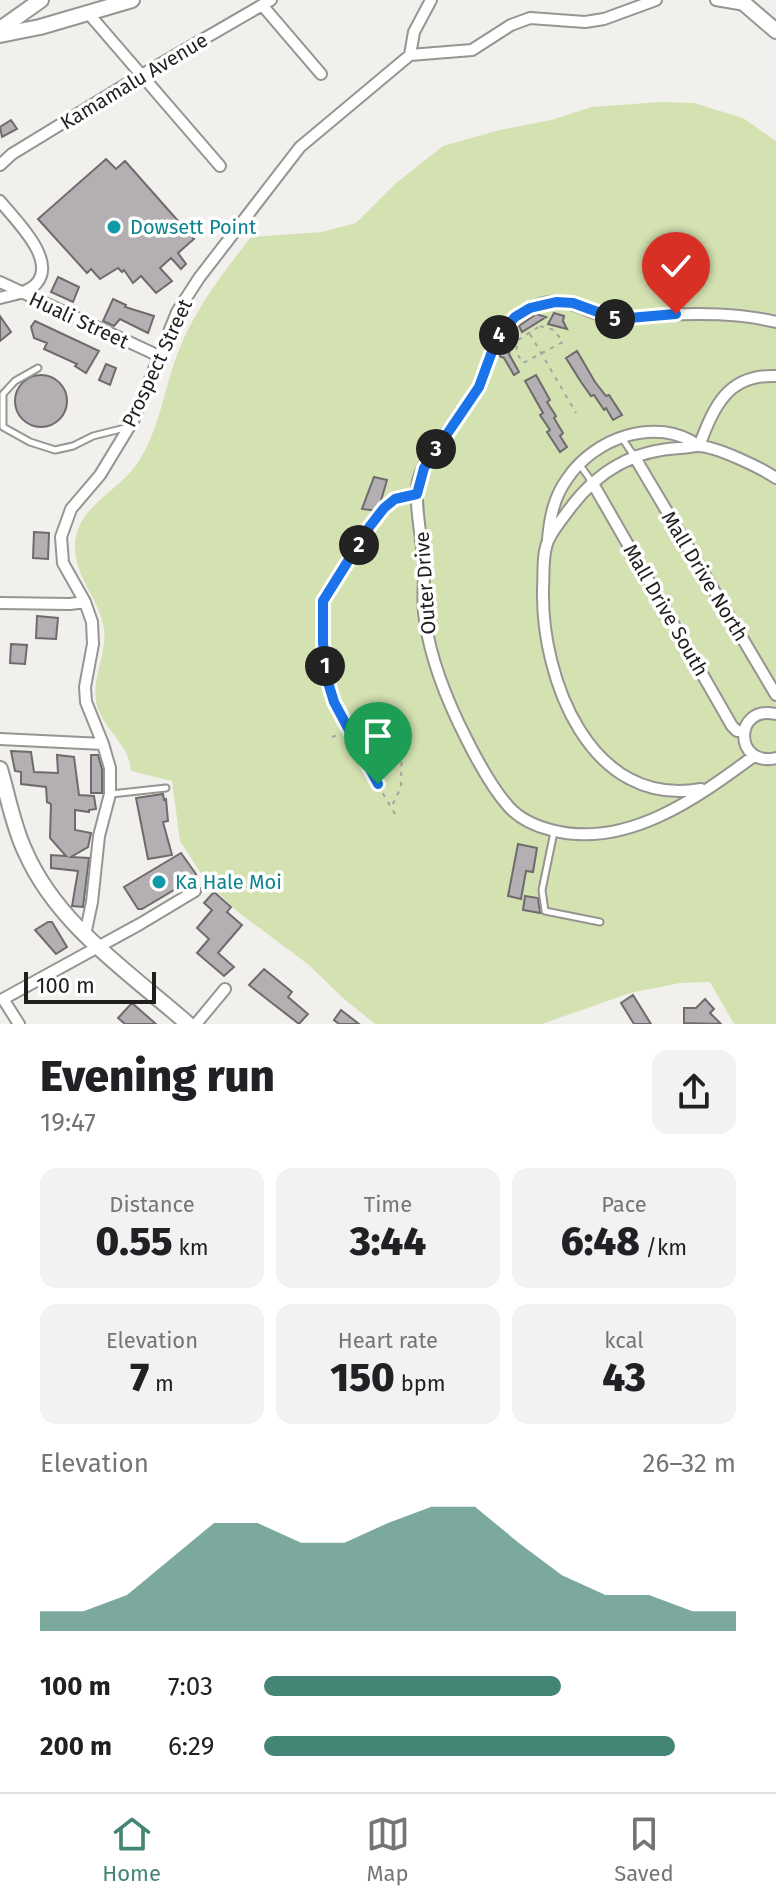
<!DOCTYPE html>
<meta charset="utf-8">
<style>
body{margin:0;font-family:"Fira Sans",sans-serif;background:#f2f2f2;color:#202124;height:100vh;display:flex;flex-direction:column;font-size:30px;white-space:nowrap}
*{box-sizing:border-box;margin:0}
p{font-size:26px;color:#757577}
.icon{flex:none;width:44px;height:44px;fill:none;stroke:currentColor;stroke-width:2;stroke-linecap:round;stroke-linejoin:round}
.map{position:relative;height:1024px;overflow:hidden}
.sheet{display:flex;flex-direction:column;background:#fff;flex:1}
.sheet>*{flex:none}
.scale{position:absolute;left:24px;bottom:20px;width:132px;box-sizing:border-box;padding-left:8px;border:4px solid #201f1e;border-top:0;font-size:22px;line-height:28px;white-space:nowrap;color:#201f1e;-webkit-text-stroke:6px #fff;paint-order:stroke}
.pin{position:absolute;display:grid;place-items:center;width:68px;height:68px;color:#fff;margin:-82px -34px;border-radius:50% 50% 50% 0;rotate:-45deg;box-shadow:0 0 8px #0007}
.pin .icon{rotate:45deg}
.km{position:absolute;width:40px;height:40px;margin:-20px;border-radius:50%;background:#222;color:#fff;font-size:22px;line-height:40px;text-align:center}
.round{display:grid;place-items:center;flex:none;width:84px;height:84px;border-radius:16px;background:#f2f2f2}
.headline{display:flex;align-items:center;justify-content:space-between;height:136px;padding:0 40px}
h1{font-size:44px;font-weight:800;line-height:60px}
.metrics{display:grid;grid-template-columns:repeat(3,1fr);gap:12px;height:136px;padding:8px 40px}
.metrics div{display:grid;align-content:center;border-radius:16px;background:#f2f2f2;text-align:center}
.metrics b{font-size:40px;font-weight:800}
.metrics small{font-size:22px;font-weight:400}
.metrics p{font-size:22px}
.chart{height:224px;padding:16px 40px}
.chart p{display:flex;justify-content:space-between}
.chart svg{width:100%;height:144px;margin-top:8px;fill:#448576;opacity:.7}
ul{padding:0 40px;list-style:none;font-size:26px}
li{display:grid;grid-template-columns:128px 96px 1fr;align-items:center;height:60px}
li i{height:20px;border-radius:10px;background:#448576}
.dock{display:flex;justify-content:space-around;align-items:center;height:112px;border-top:2px solid #e0e0e0;background:#fff;font-size:22px;color:#757577}
.dock a{display:grid;justify-items:center;gap:4px}
.dock .selected{color:#448576}
.map>svg:first-child{display:block}
.green{fill:#d4e1b1}
.building{fill:#b4afb2;stroke:#6e6b6d;stroke-width:2}
.lines{fill:none;stroke-linecap:round;stroke-linejoin:round}
.lane-casing{stroke:#969591;stroke-width:9}
.street-casing{stroke:#969591;stroke-width:14}
.secondary-casing{stroke:#969591;stroke-width:18}
.path{stroke:#a5a3a0;stroke-width:2;stroke-dasharray:4 6;stroke-linecap:butt}
.lane{stroke:#fff;stroke-width:5}
.street{stroke:#fff;stroke-width:10}
.secondary{stroke:#fff;stroke-width:14}
.route-casing{stroke:#fff;stroke-width:16}
.route{stroke:#1a73e8;stroke-width:10}
.culture-dot{fill:#0f9aa8;stroke:#fff;stroke-width:3}
.labels{text-anchor:middle;stroke-width:7;stroke-linejoin:round;paint-order:stroke}
.street-label{font-size:20px;fill:#201f1e;stroke:#fff}
.culture-label{font-size:20px;fill:#0d838f;stroke:#fff;text-anchor:start}
</style>
<div class="map">
<svg width="776" height="1024" viewBox="0 0 776 1024">
<rect width="100%" height="100%" fill="#f2f0ec"/>
<path class="green" d="M661,102l33,1 49,15 33,23v883h-42l-24,-42 -30,1 -50,10 -88,31h-167l-32,-26 -34,-33 -71,-53 -32,-31 -26,-40 -8,-60 -41,-10c-2,-29 -30,-42 -35,-70 -4,-23 11,-48 8,-72 -4,-29 -28,-50 -29,-80 -2,-41 41,-55 62,-85 23,-34 27,-77 42,-114 17,-43 44,-77 72,-113l71,-5 34,-9 39,-39 48,-38 57,-16 51,-10 41,-13z"/>
<path class="building" d="M11,120l6,9 -15,8 -2,-10z
M106,159l10,10 9,-8 69,78 -16,14 8,11 -5,5 -10,-11 -11,10 12,13 -16,12 -15,-17 -8,7 -9,-13 -2,2 -4,-4 -18,11 -9,-10 -4,4 -49,-54z
M58,277l21,10 -6,15 -22,-10z
M113,299l13,6 -1,2 29,9 -6,17 -28,-14 -6,7 -11,-5z
M554,313l10,3 -1,5 4,8 -19,-5z
M536,314l10,3 -24,15 -3,-6z
M0,316l11,16 -11,9z
M35,321l64,30 -13,22 -11,-7 2,-2 -33,-15 3,-6 -13,-5 -3,-11z
M516,328l-7,26 10,18 -5,3 -10,-17 -5,-2z
M577,351l18,31 11,14 3,-1 13,20 -9,5 -7,-12 -2,2 -10,-15 -3,1 -10,-14 -15,-24z
M106,364l10,4 -6,17 -11,-5z
M15 401a26 26 0 1 1 52 0a26 26 0 1 1-52 0Z
M536,375l14,25 -3,2 9,14 -2,2 9,15 -3,3 7,11 -7,5 -13,-20 3,-2 -10,-15 3,-2 -18,-32z
M374,477l13,3 -9,31 -16,-2z
M34,532l15,1 -1,26 -15,-1z
M37,616l21,2 -2,21 -20,-1z
M11,644l16,1 -2,19 -15,-1z
M11,751l20,1 3,20 24,1 -1,-18 17,2 5,38 15,1 2,13 -7,1v2l-14,-2v20l16,3 -3,14 -17,10 18,1 -6,49 -11,-1 6,-35 -27,-3v-13l15,1 -16,-18 1,-34 -4,-2 -1,-15 -25,-3v-12l-6,-1z
M91,755h7l4,14v24h-11z
M163,794l1,6 2,-1 2,22 -5,1 9,33 -24,4 -12,-61z
M518,844l19,4 -4,24 -7,-1 -5,28 -13,-3z
M181,853l15,21 -2,4 -52,31h-4l-14,-22z
M214,892l17,15 -4,5 15,13 -24,28 16,14 -10,9 -27,-23 12,-14 -12,-11 15,-18 -8,-7z
M525,896l13,2 2,15 -17,-3z
M48,922h4l15,25 -11,7 -21,-24z
M264,969l28,23 -4,5 20,17 -9,10 -50,-39z
M633,995l18,29h-17l-13,-21z
M705,999l9,10 -4,4 11,11 -37,-1v-15h12z
M132,1003l24,21h-31l-7,-6z
M341,1010l18,14h-20l-5,-4z"/>
<g class="lines">
<defs>
<path id="lane" d="M38,368l-23,13 -12,13v33l27,15 25,8 18,-4 20,-10 36,-9
M622,438l12,18
M580,465l12,17
M111,794l55,-6
M554,832l-12,58 3,21 55,11"/>
<path id="street" d="M716,0l29,5
M262,5l59,69
M88,13l132,153
M410,55l4,-23 17,-32
M0,165l12,-11 131,-80 128,-74
M0,201c15,19 58,59 36,83 -8,9 -25,11 -36,14
M0,282l159,74
M634,456l142,239
M592,482l140,244 5,5h7
M548,539c2,-22 6,-42 19,-60 27,-41 90,-64 132,-33 15,-39 28,-72 77,-70
M0,603l70,1 15,-2
M776,714c-43,-10 -42,54 0,44
M0,739l103,5
M754,756c-57,42 -128,94 -203,74 -15,-4 -32,-12 -42,-23 -17,-19 -31,-45 -42,-67 -19,-37 -36,-78 -42,-120 -3,-16 -1,-32 -1,-48 0,-24 -11,-71 -6,-91 9,-34 47,-64 62,-97 13,-29 15,-58 46,-74 41,-21 53,3 87,8 16,3 33,-2 48,-3 39,-2 77,-2 115,7
M701,789c-111,20 -160,-111 -158,-200 1,-14 -1,-35 5,-48 4,-10 14,-22 20,-30 28,-39 64,-61 112,-63 6,0 12,-2 18,-2 18,0 63,22 78,32
M85,935l7,-33 7,-66 11,-42v-26l-7,-24 -17,-42 -1,-15 8,-43 -1,-22 -7,-20 -22,-39 -2,-26 10,-28 29,-34 34,-56 43,-107 22,-34 101,-131 110,-92 62,-5 39,-25 19,-7 55,4 19,-3 52,-19
M19,1024l-16,-25 137,-75 55,-33
M196,1024l29,-35"/>
<path id="secondary" d="M740,0l36,31
M0,29l41,-29
M0,35l40,-8 92,-27
M0,769c8,27 13,57 25,82 32,74 104,121 163,173"/>
</defs>
<use href="#lane" class="lane-casing"/>
<use href="#street" class="street-casing"/>
<use href="#secondary" class="secondary-casing"/>
<path class="path" d="M540,326l14,4 9,12 -40,21 -7,-11 2,-12z
M530,334l46,79
M332,737l18,-6 52,2 -1,54 -9,19
M395,814l-36,-61 -25,-51 -7,-23 -4,-78 47,-75 25,-27 11,-3"/>
<use href="#lane" class="lane"/>
<use href="#street" class="street"/>
<use href="#secondary" class="secondary"/>
</g>
<g class="lines">
<defs>
<path id="route" d="M378,784l-44,-82 -7,-23 -4,-36v-42l47,-75 14,-18 11,-9 22,-5 7,-26 55,-81 18,-49 18,-21 15,-9 26,-6 17,1 44,16 59,-5"/>
</defs>
<use href="#route" class="route-casing"/>
<use href="#route" class="route"/>
</g>
<g class="culture-dot">
<circle cx="114" cy="227" r="8"/>
<circle cx="159" cy="882" r="8"/>
</g>
<g class="labels">
<g class="street-label">
<text transform="translate(134 81) rotate(-31)" y="7">Kamamalu Avenue</text>
<text transform="translate(79 320) rotate(25)" y="7">Huali Street</text>
<text transform="translate(157 363) rotate(-65)" y="7">Prospect Street</text>
<text transform="translate(705 576) rotate(59)" y="7">Mall Drive North</text>
<text transform="translate(425 583) rotate(-94)" y="7">Outer Drive</text>
<text transform="translate(666 610) rotate(60)" y="7">Mall Drive South</text>
</g>
<g class="culture-label">
<text x="130" y="234">Dowsett Point</text>
<text x="175" y="889">Ka Hale Moi</text>
</g>
</g>
</svg>
<div class="scale">100 m</div>
<div class="pin" style="left:378px;top:784px;background:#1e9e55"><svg class="icon" aria-label="arrive" viewBox="0 0 24 24"><path d="M6 21V4h12l-3 4 3 4H6"/></svg></div>
<div class="pin" style="left:676px;top:314px;background:#d93025"><svg class="icon" aria-label="check" viewBox="0 0 24 24"><path d="M5 12l5 5 9-10"/></svg></div>
<b class="km" style="left:325px;top:666px">1</b>
<b class="km" style="left:359px;top:545px">2</b>
<b class="km" style="left:436px;top:449px">3</b>
<b class="km" style="left:499px;top:335px">4</b>
<b class="km" style="left:615px;top:319px">5</b>
</div>
<section class="sheet">
<div class="headline"><div><h1>Evening run</h1><p>19:47</p></div><a class="round"><svg class="icon" aria-label="share" viewBox="0 0 24 24"><path d="M12 15V3M7 8l5-5 5 5M5 13v7h14v-7"/></svg></a></div>
<div class="metrics">
<div><p>Distance</p><b>0.55<small> km</small></b></div>
<div><p>Time</p><b>3:44</b></div>
<div><p>Pace</p><b>6:48<small> /km</small></b></div>
</div>
<div class="metrics">
<div><p>Elevation</p><b>7<small> m</small></b></div>
<div><p>Heart rate</p><b>150<small> bpm</small></b></div>
<div><p>kcal</p><b>43</b></div>
</div>
<div class="chart"><p><span>Elevation</span>26–32 m</p>
<svg viewBox="0 0 160 44" preserveAspectRatio="none"><path d="M0 44V38L10 38L20 33L30 22L40 11L50 11L60 17L70 17L80 11L90 6L100 6L110 17L120 27L130 33L140 33L150 38L160 38V44z"/></svg>
</div>
<ul>
<li><b>100 m</b>7:03<i style="width:63%"></i></li>
<li><b>200 m</b>6:29<i style="width:87%"></i></li>
</ul>
</section>
<nav class="dock">
<a class="selected"><svg class="icon" aria-label="home" viewBox="0 0 24 24"><path d="M3 11l9-7 9 7M6 9v11h12V9"/></svg>Home</a>
<a><svg class="icon" aria-label="map" viewBox="0 0 24 24"><path d="M3 6l6-2 6 2 6-2v14l-6 2-6-2-6 2zM9 4v14M15 6v14"/></svg>Map</a>
<a><svg class="icon" aria-label="saved" viewBox="0 0 24 24"><path d="M7 4h10v16l-5-4-5 4z"/></svg>Saved</a>
</nav>
